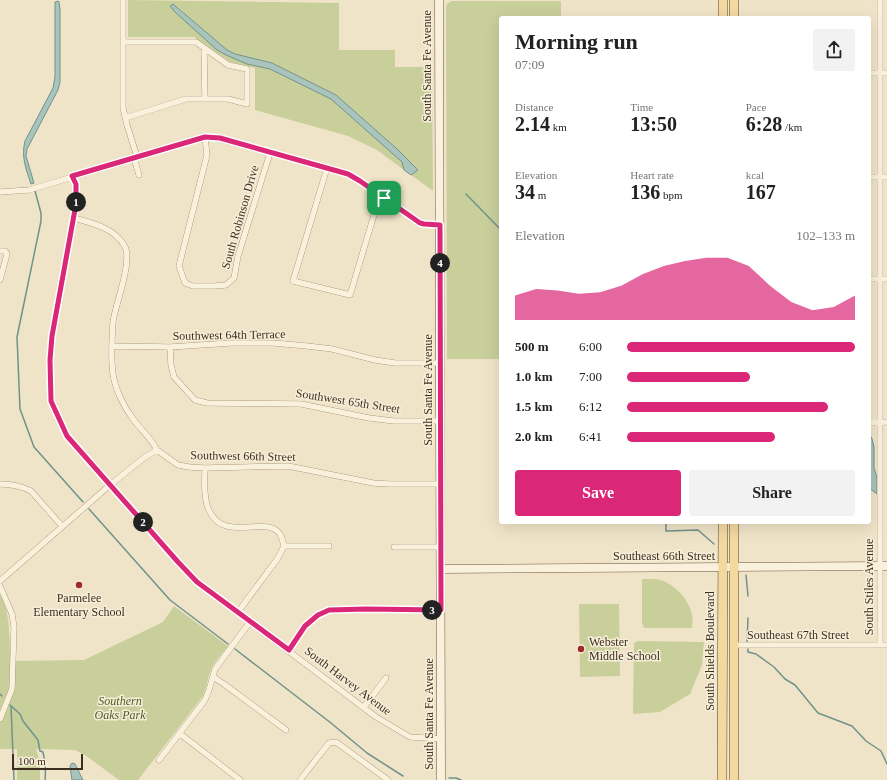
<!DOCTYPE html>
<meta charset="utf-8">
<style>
body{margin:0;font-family:Georgia,serif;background:#f2f2f2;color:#222;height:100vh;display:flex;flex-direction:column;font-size:15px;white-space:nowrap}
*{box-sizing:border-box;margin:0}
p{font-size:13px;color:#767676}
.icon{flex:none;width:22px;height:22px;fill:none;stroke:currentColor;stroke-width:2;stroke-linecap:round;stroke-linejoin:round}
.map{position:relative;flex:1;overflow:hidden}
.details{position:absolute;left:499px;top:16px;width:372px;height:508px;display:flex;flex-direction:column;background:#fff;border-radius:4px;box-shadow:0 4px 16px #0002}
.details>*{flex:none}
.scale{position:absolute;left:12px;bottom:10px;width:71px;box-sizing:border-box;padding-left:4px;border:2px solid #3d2e20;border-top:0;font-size:11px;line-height:14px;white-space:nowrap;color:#3d2e20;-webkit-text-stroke:3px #f7eed8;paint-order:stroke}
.pin{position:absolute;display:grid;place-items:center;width:34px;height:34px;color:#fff;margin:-17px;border-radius:8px;box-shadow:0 2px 6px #0006}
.km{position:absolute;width:20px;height:20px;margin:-10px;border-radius:50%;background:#222;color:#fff;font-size:11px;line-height:20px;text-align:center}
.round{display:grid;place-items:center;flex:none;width:42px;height:42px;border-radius:4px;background:#f2f2f2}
.head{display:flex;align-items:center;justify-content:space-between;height:68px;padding:0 16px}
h1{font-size:22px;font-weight:700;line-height:30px}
.metrics{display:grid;grid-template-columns:repeat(3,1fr);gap:6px;height:68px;padding:4px 16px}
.metrics div{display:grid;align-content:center}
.metrics b{font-size:20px;font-weight:700}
.metrics small{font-size:11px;font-weight:400}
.metrics p{font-size:11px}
.chart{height:112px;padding:8px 16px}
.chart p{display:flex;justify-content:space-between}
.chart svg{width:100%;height:72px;margin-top:4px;fill:#db2777;opacity:.7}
.action{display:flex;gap:8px;margin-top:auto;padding:8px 16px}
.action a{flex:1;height:46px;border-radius:4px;background:#db2777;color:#fff;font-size:16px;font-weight:700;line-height:46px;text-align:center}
.action a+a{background:#f2f2f2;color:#222}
ul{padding:0 16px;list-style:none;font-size:13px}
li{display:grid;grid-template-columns:64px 48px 1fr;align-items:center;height:30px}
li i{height:10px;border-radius:5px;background:#db2777}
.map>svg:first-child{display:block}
.green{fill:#c9cf9b}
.water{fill:#a9c4bc;stroke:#6f938a}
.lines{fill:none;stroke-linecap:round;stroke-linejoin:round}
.stream{stroke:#6f938a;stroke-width:1.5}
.street-casing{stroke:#8d765c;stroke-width:6}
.secondary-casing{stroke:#6f573f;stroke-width:9}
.primary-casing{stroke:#5b4430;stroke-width:10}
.street{stroke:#faf1dc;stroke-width:5.5}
.secondary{stroke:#faf1dc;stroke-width:8}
.primary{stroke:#f3d9a0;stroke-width:9}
.route-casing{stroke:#fff;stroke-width:8}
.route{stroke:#db2777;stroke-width:5}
.poi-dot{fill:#9e2a2b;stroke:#f7eed8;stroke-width:1.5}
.labels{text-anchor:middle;stroke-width:3;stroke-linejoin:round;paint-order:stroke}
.street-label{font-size:12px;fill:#3d2e20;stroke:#f7eed8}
.poi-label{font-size:12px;fill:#3d2e20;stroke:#f7eed8}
.park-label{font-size:12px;font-style:italic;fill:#4d5a26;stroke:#f7eed8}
</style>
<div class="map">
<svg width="887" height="780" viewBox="0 0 887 780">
<rect width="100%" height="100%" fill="#f0e4c8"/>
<path class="green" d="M128,0l211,3v47h56v17h37l1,124 -22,-16 7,-6 -21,-20 -61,-54 -64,-32 -37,-9 -8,-4 -53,-46 52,51 21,9 23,5 61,30 71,63 2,8 -27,-20 -29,-14 -93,-26v-42l-25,-6 -36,-25h-66z
M452,1h109v17h-60v341h-54l-1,-352 1,-3z
M642,579c4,0 9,0 13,0 17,2 34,19 37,36 1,4 0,9 0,13h-48l-2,-5z
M0,594c12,23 8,42 11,67l73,-1 79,-38 11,-16 54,40c-7,9 -16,18 -19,29 -2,8 -3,14 -6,21l-65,84h-19l-34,-25 -10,-5 -39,-1 4,13v18h-23v-31h-17z
M579,604h40l1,72 -40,1z
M638,641l66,1 -2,23 -12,29 -30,18 -27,2 1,-71z"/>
<path class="water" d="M58,1l1,1 1,7v73l-2,8 -31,59 -1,7 8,27 -3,1c-5,-15 -10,-27 -6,-43l28,-53 2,-11v-75z
M173,4l54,46 8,4 37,9 64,32 61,54 21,21 -7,5 -7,-5 -2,-8 -71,-63 -61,-30 -23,-5 -21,-9 -9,-5 -42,-38 -5,-6z
M869,433l3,6 2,8v21l3,10v16l-8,-6z
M72,763l3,1 8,16h-11l-2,-14z"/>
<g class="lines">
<path class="stream" d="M35,191l6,22v8l-24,116 3,72 14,38 49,55
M466,194l35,36
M89,509l81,91 58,44
M666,522v9l32,-1 16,14
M746,575l2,21
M747,642l1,-24
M235,649l96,74 36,30 36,23
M748,649v3l8,2 18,13 11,12 10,6 23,28 34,13 14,15 15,10 6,13
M0,694l2,2
M10,705l10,9 3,7 15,19 2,11 3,1c2,9 3,19 2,28
M11,706l3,74
M449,778h7l5,2"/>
<defs>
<path id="street" d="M123,0v108l4,17 10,32
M880,0v645
M123,42h73l32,23 19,4v35l-19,-5h-42l-61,19
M204,48l1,51
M869,73h18
M205,137l2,18 -28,111 6,17 8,3h22l11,-1 8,-7 4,-22 32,-103
M134,158l5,17
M327,168l-34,113 57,14 24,-80 10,-17
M73,176l4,17 -1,11 -24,132 -2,24 1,41 16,34 110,127 20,20 179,135 34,20 31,2
M869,177h18
M0,192l29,-2 169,-51 16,-2 134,37 12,7 60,42 4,1 16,1
M74,218c18,5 40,10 50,27 10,14 -9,60 -11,77 -1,15 -2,38 0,52 2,15 11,33 20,45 8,11 18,19 24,31
M0,251h5l2,3 -7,26
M869,279h18
M113,346l57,1 61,-4h42l34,3 25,3 43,11 20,3h45
M170,347l1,18 3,12 21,23 12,3 94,1 68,14 25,3h46
M869,423l18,-1
M205,468c0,12 -2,28 3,40 14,37 58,6 72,26 2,4 3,8 4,12l-6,12 -40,54
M0,484c11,0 21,2 31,7l31,35
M284,546h45
M394,547h47
M0,581l110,-96 35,-28 12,-7 21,15 11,2 16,1 83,-2 85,17 16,1h51
M0,586l12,28 2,13 -2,62 -12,30
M734,645h153
M289,650l16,-24 13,-11 11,-5 37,-1 75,1
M213,677l11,7 62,46
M364,707l22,-29
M179,733l61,47
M159,760l46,-60 4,-10 6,-21 35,-47
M300,780l29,-37 7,-1 52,38"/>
<path id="secondary" d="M439,0l2,780
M441,569l446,-3"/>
<path id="primary" d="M723,0v18
M734,0v18
M722,780l1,-258
M734,780v-258"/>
</defs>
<use href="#street" class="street-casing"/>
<use href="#secondary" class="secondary-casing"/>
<use href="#primary" class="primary-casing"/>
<use href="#street" class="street"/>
<use href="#secondary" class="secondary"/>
<use href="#primary" class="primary"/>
</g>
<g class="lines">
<defs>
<path id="route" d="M205,137l15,1 128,36 12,7 60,42 4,1 16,1 1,385 -75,-1 -37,1 -11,5 -13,11 -16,24 -92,-68 -19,-20 -111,-126 -16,-35 -1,-41 2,-24 24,-132v-20l-4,-8z"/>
</defs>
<use href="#route" class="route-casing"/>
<use href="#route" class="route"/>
</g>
<g class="poi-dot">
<circle cx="79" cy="585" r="4"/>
<circle cx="581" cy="649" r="4"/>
</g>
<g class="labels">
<g class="street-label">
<text transform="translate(427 66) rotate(-90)" y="4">South Santa Fe Avenue</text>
<text transform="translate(240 217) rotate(-74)" y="4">South Robinson Drive</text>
<text transform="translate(229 335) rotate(-1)" y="4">Southwest 64th Terrace</text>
<text transform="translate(428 390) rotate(-90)" y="4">South Santa Fe Avenue</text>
<text transform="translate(348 401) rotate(9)" y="4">Southwest 65th Street</text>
<text transform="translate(243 456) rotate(1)" y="4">Southwest 66th Street</text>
<text x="664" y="560">Southeast 66th Street</text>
<text transform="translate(869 587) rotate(-90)" y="4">South Stiles Avenue</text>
<text x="798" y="639">Southeast 67th Street</text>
<text transform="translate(710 651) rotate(-90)" y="4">South Shields Boulevard</text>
<text transform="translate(348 681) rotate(37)" y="4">South Harvey Avenue</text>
<text transform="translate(429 714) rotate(-90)" y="4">South Santa Fe Avenue</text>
</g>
<g class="poi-label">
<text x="79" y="602">Parmelee<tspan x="79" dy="14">Elementary School</tspan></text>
<text x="589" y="646" text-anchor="start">Webster<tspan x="589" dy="14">Middle School</tspan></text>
</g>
<g class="park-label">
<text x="120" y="705">Southern<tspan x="120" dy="14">Oaks Park</tspan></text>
</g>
</g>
</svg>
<div class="scale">100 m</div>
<div class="pin" style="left:384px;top:198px;background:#1e9e55"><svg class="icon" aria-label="arrive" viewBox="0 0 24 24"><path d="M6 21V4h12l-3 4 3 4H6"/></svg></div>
<b class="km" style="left:76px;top:202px">1</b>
<b class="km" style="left:143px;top:522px">2</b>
<b class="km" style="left:432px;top:610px">3</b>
<b class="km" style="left:440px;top:263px">4</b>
<section class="details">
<div class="head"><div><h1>Morning run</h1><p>07:09</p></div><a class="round"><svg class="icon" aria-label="share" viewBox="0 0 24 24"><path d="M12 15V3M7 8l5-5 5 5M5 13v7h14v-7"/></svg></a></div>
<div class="metrics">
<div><p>Distance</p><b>2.14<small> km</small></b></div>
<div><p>Time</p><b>13:50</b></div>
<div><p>Pace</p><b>6:28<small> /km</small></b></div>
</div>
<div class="metrics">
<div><p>Elevation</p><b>34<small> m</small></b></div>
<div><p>Heart rate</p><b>136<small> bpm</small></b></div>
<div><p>kcal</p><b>167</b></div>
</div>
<div class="chart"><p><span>Elevation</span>102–133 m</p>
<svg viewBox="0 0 160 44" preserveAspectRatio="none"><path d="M0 44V29L10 25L20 26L30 28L40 27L50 23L60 16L70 11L80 8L90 6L100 6L110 11L120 23L130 33L140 38L150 36L160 29V44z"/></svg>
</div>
<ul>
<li><b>500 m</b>6:00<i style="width:100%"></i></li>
<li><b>1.0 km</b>7:00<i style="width:54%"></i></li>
<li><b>1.5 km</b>6:12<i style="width:88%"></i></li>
<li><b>2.0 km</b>6:41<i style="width:65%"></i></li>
</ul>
<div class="action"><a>Save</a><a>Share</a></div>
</section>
</div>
